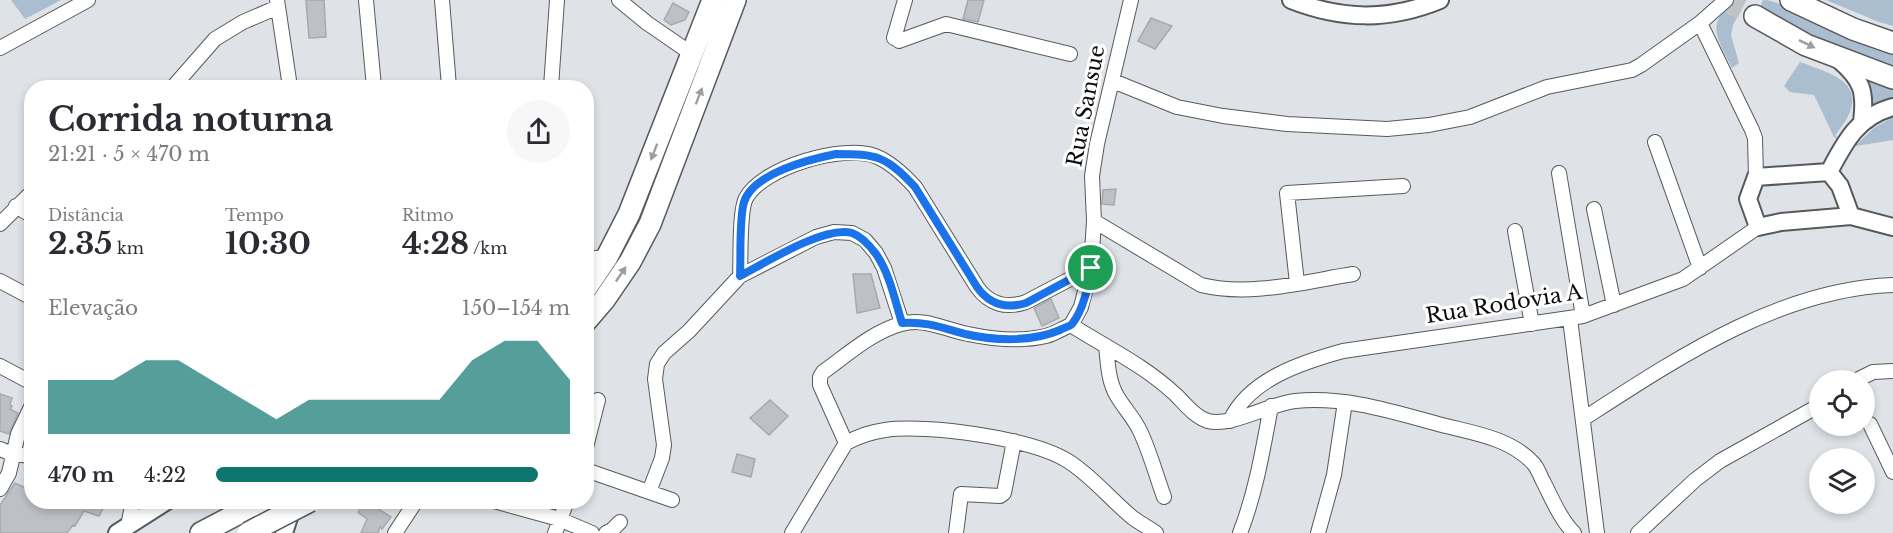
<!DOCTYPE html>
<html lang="pt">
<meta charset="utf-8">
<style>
body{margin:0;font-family:"Libre Baskerville",serif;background:#f7f7f7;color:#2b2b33;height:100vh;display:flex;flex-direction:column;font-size:22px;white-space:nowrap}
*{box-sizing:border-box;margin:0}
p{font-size:20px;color:#7c7c81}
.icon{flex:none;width:33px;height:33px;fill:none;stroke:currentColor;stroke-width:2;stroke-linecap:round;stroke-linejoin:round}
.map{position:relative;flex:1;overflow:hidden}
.panel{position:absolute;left:24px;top:80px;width:570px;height:429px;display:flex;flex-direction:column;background:#fff;border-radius:24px;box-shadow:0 3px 9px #0003}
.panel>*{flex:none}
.controls{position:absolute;left:1809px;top:370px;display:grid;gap:12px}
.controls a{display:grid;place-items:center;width:66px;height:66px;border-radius:50%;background:#fff;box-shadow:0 3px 9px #0003;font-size:30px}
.pin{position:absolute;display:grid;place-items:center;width:51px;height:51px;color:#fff;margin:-26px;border:3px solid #fff;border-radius:50%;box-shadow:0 2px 6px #0007}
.round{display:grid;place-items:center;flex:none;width:63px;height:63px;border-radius:32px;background:#f7f7f7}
.summary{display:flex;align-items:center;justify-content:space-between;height:102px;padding:0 24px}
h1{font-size:33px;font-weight:700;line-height:45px}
.figures{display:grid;grid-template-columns:repeat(3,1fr);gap:9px;height:102px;padding:6px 24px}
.figures div{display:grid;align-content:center}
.figures b{font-size:30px;font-weight:700}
.figures small{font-size:16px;font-weight:400}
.figures p{font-size:16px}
.chart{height:168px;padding:12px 24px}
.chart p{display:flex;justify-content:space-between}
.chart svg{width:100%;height:108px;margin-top:6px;fill:#0f766e;opacity:.7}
ul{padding:0 24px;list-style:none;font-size:20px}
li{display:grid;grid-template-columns:96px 72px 1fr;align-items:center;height:45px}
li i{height:15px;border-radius:8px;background:#0f766e}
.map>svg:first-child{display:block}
.green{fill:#aabed0}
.building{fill:#bdc1c5;stroke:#a6aaae;stroke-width:1.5}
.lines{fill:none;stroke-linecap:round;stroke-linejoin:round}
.primary-tunnel{stroke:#bfc3c6;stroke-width:21;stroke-dasharray:21 10;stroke-linecap:butt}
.minor-casing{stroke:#565a5d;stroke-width:16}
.tertiary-casing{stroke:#565a5d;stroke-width:20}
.primary-casing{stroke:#565a5d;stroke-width:24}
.minor{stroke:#fff;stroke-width:14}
.tertiary{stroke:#fff;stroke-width:16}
.primary{stroke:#fff;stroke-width:21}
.primary-bridge-casing{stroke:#565a5d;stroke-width:24;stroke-linecap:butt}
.primary-bridge{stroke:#fff;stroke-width:21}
.oneway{fill:#9d9e9e}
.route-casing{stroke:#fff;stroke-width:12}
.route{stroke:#1a73e8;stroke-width:8}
.labels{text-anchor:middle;stroke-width:6;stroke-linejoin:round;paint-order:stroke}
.street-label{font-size:21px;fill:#0b0c0d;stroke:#fff}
</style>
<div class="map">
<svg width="1893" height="533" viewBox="0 0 1893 533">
<rect width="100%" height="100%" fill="#dfe3e7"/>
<path class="green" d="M11,0h50l-36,19z
M1736,0h10l-13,25 -2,10 8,28 -7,5c-6,-13 -22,-36 -13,-50 4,-7 11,-13 17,-18z
M1763,0c18,0 30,14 46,21 27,13 56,24 84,31v16l-52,-18 -48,-23 -34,-18z
M1826,0h67v26l-14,-4z
M1800,62c25,10 66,18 48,54 -3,7 -9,13 -13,20l22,8 17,-16 19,-11v23l-37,6 -22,-9 -20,-42 -24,-3 -6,-6z
M1864,77l29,10v10l-22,10 -1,-20z"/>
<path class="building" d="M306,0h18l2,37 -17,1z
M968,0h16l-6,22 -15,-3z
M673,3l16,9 -4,8 -14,5 -7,-5z
M1151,18l21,8 -17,23 -17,-8z
M1116,189l-2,16 -12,-1 1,-14z
M853,274h18l9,34 -23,5z
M1051,299l8,19 -17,8 -8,-18z
M0,394l12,4 -2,6 2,2 -2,3 8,4 -9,21 -9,-3z
M770,400l18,16 -19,19 -19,-17z
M737,454l18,5 -4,18 -19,-5z
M15,483l17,8v10h62l10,6 -5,9 -15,-5 -9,15 -2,-1 -6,8h-67v-28z
M366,501l25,16 -9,12 -2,-2 -2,6h-17l6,-14 -9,-7z"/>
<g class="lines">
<path class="primary-tunnel" d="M1723,0l32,16"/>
<defs>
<path id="minor" d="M277,0l13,87
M366,0l8,87
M442,0l7,87
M619,0l28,23 45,31
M1700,23l52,107 3,8 1,39
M894,38l11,-38
M899,41l47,-17 124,30
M0,48l88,-48
M1113,81l64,26 46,9 64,8 100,5 42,-4 41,-8 77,-30 85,-17 9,-5 59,-42 26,-23
M173,87l42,-48 28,-17 35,-15
M551,87l6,-87
M1655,142l45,126
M1559,173l24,143
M16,206l16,10
M1594,209l20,96
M1094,221l107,64c49,12 102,-3 152,-11
M0,224l32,-32
M1515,231l17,93
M586,259l21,-2
M740,276c1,-17 -1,-65 6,-78 17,-31 97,-54 129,-42 16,6 29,19 40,31l62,100c12,17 29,22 49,15l65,-34
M0,281l32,17
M1297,283l-10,-90 116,-7
M1570,319l27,214
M1071,325l10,-18 10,-39 3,-47 -2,-45 5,-32 34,-144
M1106,346c2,17 2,35 11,50 7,12 17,22 23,35 10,21 16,44 24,66
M0,366l32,17
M1855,381l18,-9 20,-1
M1583,419c93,-60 196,-130 310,-134
M1230,421c19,-42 73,-59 113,-70l240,-35 100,-37 75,-52
M1870,424l23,48
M846,443l-26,-58v-8l3,-5c24,-17 49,-40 78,-48 23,-7 45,6 67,10 24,5 53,8 78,2 8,-2 17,-8 25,-11 36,23 73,40 105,70 9,9 19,22 32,26 23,6 61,-17 87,-20 51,-5 99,11 147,24 31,8 68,13 91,38 5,5 7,13 11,20 8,16 17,37 30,50
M846,443c13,-7 24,-11 39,-13 42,-6 146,8 183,31 24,15 43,39 65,57 7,5 16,10 23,15
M586,447l12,-47
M0,449l12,5 20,2
M586,470l86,30
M0,489l9,-16 9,-39 14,-29
M649,492l13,-34 2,-13 -9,-66 2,-15 7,-11 25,-22 51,-55 76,-39 18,-5 18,1 13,7 11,13 8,15 18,55
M494,501l65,18 33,14
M128,526l5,-25
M395,533l21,-32
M555,533l12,-32
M606,533l6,-3 8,-8
M792,533l54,-90
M956,533l5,-39 39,2 4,-3 10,-52
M1240,533c16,-41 23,-84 31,-127
M1318,533l16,-58 11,-73
M1638,533l57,-53 25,-19 100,-56"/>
<path id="tertiary" d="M1291,0c51,20 98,21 149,0
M1839,60c23,20 27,31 23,62
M1829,172c16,-30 28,-55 64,-65
M1851,216l-11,-30 -11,-14 -73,5 -8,22 10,28 23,-5 70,-6 42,11
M117,533l50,-32
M284,533l9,-28"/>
<path id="primary" d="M1791,0l62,29 40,14
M1755,16l51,29 87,33
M586,288l21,-31 22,-43 84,-214
M586,321l18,-21 26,-38 20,-38 85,-224
M201,533l61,-32"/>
</defs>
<use href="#minor" class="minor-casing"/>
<use href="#tertiary" class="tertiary-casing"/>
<use href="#primary" class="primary-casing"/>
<use href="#minor" class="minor"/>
<use href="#tertiary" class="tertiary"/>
<use href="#primary" class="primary"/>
<defs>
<path id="primary-bridge" d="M248,533l62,-32"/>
</defs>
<use href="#primary-bridge" class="primary-bridge-casing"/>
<use href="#primary-bridge" class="primary-bridge"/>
</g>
<defs><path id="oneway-solid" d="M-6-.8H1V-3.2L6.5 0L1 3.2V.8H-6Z" transform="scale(1.5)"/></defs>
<g class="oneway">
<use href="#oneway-solid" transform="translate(1807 44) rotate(26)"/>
<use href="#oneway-solid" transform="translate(699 96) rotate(-69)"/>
<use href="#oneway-solid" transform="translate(654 152) rotate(111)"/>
<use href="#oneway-solid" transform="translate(621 274) rotate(-56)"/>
</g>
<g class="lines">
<defs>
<path id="route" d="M836,154c41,0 50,2 79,33l62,100c12,17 29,22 49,16l65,-35c-3,18 -7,41 -19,56 -3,3 -9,4 -12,6 -28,12 -65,11 -95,4 -22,-6 -40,-13 -63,-11 -7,-22 -12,-49 -26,-69 -6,-8 -15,-18 -24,-21 -27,-8 -87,30 -112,43 1,-19 -1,-58 4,-74 9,-29 67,-43 92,-48z"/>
</defs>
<use href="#route" class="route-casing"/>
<use href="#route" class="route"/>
</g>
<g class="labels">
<g class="street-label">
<text transform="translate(1086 106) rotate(-79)" y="7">Rua Sansue</text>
<text transform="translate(1504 304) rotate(-9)" y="7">Rua Rodovia A</text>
</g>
</g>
</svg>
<div class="controls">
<a><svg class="icon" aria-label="locate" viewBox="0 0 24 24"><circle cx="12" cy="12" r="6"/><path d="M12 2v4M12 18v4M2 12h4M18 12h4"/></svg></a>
<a><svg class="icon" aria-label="layers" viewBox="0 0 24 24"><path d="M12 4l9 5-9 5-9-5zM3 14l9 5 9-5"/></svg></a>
</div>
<div class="pin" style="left:1091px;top:268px;background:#1e9e55"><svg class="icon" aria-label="arrive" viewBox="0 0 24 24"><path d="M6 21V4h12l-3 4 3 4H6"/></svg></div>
<section class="panel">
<div class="summary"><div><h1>Corrida noturna</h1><p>21:21 · 5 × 470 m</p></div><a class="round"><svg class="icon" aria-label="share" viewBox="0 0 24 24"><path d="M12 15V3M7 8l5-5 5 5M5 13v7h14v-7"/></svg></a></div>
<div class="figures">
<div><p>Distância</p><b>2.35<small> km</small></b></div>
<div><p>Tempo</p><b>10:30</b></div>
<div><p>Ritmo</p><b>4:28<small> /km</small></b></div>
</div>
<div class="chart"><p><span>Elevação</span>150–154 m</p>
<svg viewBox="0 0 160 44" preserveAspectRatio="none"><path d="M0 44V22L10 22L20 22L30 14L40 14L50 22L60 30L70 38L80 30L90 30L100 30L110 30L120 30L130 14L140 6L150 6L160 22V44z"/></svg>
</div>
<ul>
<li><b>470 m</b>4:22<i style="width:91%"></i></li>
</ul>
</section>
</div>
